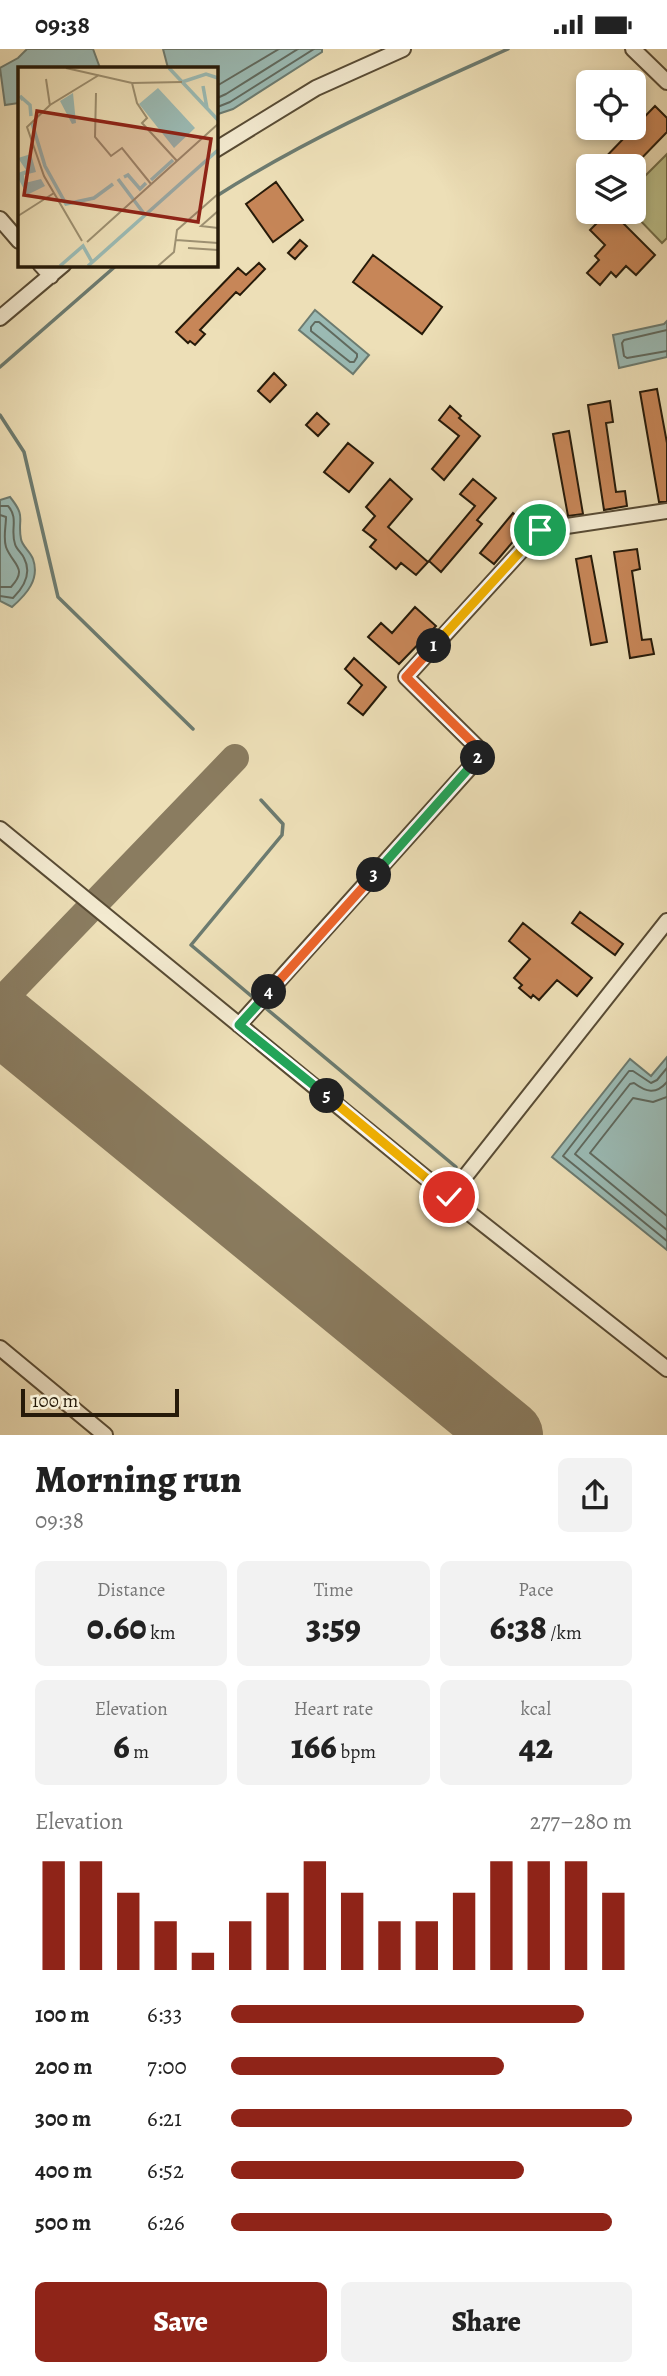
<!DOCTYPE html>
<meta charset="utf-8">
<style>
body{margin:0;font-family:Alegreya,serif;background:#f2f2f2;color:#222;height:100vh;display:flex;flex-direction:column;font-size:26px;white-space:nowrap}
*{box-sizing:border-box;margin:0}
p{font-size:23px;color:#767676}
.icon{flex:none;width:38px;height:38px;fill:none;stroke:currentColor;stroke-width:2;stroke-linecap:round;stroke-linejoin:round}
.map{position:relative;height:1386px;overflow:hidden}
.side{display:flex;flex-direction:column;background:#fff;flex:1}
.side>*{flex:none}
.controls{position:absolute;left:576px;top:21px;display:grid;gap:14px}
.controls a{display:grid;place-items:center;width:70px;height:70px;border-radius:10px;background:#fff;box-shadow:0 4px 10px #0003;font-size:35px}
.scale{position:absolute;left:21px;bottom:18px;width:158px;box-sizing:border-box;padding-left:7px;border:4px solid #261a09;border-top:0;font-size:19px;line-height:24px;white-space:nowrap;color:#261a09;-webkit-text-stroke:5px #f3ead0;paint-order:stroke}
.pin{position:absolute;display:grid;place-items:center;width:60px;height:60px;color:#fff;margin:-30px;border:4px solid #fff;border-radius:50%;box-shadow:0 2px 7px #0007}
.km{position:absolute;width:35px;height:35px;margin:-18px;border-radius:50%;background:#222;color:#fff;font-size:19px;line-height:35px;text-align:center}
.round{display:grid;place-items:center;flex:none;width:74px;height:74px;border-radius:10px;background:#f2f2f2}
.head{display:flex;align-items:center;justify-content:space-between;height:119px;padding:0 35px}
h1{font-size:38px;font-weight:800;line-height:52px}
.stats{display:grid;grid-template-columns:repeat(3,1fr);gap:10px;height:119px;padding:7px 35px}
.stats div{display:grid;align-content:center;border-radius:10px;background:#f2f2f2;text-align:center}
.stats b{font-size:35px;font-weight:800}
.stats small{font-size:19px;font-weight:400}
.stats p{font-size:19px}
.chart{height:196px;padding:14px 35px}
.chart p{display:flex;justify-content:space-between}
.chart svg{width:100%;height:126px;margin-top:7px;stroke:#8f2418;stroke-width:6}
.action{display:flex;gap:14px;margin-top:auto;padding:14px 35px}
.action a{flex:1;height:80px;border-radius:10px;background:#8f2418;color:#fff;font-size:28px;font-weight:800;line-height:80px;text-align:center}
.action a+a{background:#f2f2f2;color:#222}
ul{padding:0 35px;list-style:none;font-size:23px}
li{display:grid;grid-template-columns:112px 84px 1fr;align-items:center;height:52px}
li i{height:18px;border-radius:9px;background:#8f2418}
.status{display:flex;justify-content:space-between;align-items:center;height:49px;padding:0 35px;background:#fff;direction:ltr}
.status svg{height:19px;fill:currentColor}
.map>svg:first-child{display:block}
.green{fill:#bcc18c;stroke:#716e4a;stroke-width:2}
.water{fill:#9bbbb5;stroke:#6c7b70;stroke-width:2}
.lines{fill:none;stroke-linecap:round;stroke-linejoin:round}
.shore{stroke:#606a5f;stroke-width:2}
.stream{stroke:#6c7b70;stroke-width:3.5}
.taxiway{stroke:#8a7c60;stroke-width:28}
.runway{stroke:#8a7c60;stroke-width:70}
.building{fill:#c78658;stroke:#261a09;stroke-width:2}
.minor-casing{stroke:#584b34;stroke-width:18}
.minor{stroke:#f3ead0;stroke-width:14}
.split-1-casing{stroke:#fff;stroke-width:14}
.split-2-casing{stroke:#fff;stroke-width:14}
.split-3-casing{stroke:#fff;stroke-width:14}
.split-4-casing{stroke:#fff;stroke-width:14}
.split-5-casing{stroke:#fff;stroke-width:14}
.split-6-casing{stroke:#fff;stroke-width:14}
.split-1{stroke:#f5b400;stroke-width:9}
.split-2{stroke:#f0652b;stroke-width:9}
.split-3{stroke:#22a559;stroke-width:9}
.split-4{stroke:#f0652b;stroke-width:9}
.split-5{stroke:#22a559;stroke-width:9}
.split-6{stroke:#f5b400;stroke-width:9}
.inset-river{fill:none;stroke:#9bbbb5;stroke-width:3.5}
.inset-road{fill:none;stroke:#9d9071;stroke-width:2}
.view{fill:#8f2418;fill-opacity:0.15;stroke:#8f2418;stroke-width:3.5}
.inset-edge{fill:none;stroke:#261a09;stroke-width:3.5}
</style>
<div class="status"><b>09:38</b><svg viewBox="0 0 49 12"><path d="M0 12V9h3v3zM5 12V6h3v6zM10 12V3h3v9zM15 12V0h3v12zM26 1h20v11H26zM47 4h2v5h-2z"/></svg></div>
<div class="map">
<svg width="667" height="1386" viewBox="0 0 667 1386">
<rect width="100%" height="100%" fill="#eddfb7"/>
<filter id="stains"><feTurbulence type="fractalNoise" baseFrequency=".00286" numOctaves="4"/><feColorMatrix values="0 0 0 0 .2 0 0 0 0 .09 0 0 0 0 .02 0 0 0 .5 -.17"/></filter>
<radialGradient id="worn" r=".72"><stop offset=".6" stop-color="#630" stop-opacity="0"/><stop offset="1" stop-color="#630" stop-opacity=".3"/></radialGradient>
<path class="green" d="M667,105v84l-5,5 -30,-31 2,-25z"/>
<path class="water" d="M27,0h66l7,19h-81v35l-14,2 -5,-37 18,-10z
M163,0h159v3l-89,57 -18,6v-47h-47z
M315,261l54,45 -16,19 -54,-44z
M667,272v36l-48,11 -6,-33 51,-11z
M10,448c17,21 7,21 11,42 1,7 9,12 12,20 7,20 -6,35 -21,48l-12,-6v-101z
M667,1008v193l-115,-93 78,-98 21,17z"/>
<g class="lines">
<path class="shore" d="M215,38l64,-38
M215,50l11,-5 72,-45
M215,59l15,-6 84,-53
M315,273h4l38,32v3l-3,5h-4l-39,-31v-4z
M667,281l-43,10 -2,3 2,13 3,2 40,-7
M0,457h8c11,12 2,24 7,38 1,5 7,9 9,14 8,15 0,29 -11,40l-13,-2
M0,466l6,2c0,9 -3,21 0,30 6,17 23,21 5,40h-11
M667,1019l-10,12 -6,3 -18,-12h-4l-66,85 104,85
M667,1033c-11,13 -21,10 -33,1l-4,1 -55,70 92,76
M667,1048l-14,5 -20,-4 -43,55 77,63"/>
<path class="stream" d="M215,148c92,-59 193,-103 293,-148
M0,318l118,-103
M0,366l24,37 34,145 135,132
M256,951l-65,-55 91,-110 1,-11 -22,-24
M262,956l194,162"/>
<path class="taxiway" d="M0,953l235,-244"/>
<path class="runway" d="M0,970l508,416"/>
</g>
<path class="building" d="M655,57l12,12v14l-33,34h-37z
M276,133l27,38 -30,22 -27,-38z
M608,163h4l43,43 -19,20 -10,-9 -10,11 -5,-5 -11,13 -13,-12 12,-13 -4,-4 10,-11 -15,-15z
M300,191l7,6 -12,13 -7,-6z
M373,206l69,52 -20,27 -69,-52z
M259,214l6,6 -25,26 -4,-3 -36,38 5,4 -10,11 -5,-4 -2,2 -12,-11 62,-64 8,7z
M274,324l12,12 -16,17 -12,-11z
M657,340l10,54v59h-8l-19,-110z
M610,352l3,21 -7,1 10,69 9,-1 2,15 -23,4 -16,-105z
M450,357l11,10 -2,2 21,18 -36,44 -12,-11 27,-33 -20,-16z
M317,364l12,11 -11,12 -12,-11z
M569,382l14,83 -15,2 -15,-82z
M348,394l25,20 -24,29 -25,-20z
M390,430l22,20 -24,28 40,35 -12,13 -15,-12 -5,6 -26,-22 6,-7 -13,-10 12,-14 -9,-9z
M473,430l23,19 -19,22 5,4 -41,48 -12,-11 46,-55 -15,-12z
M513,464l14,12 -33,39 -14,-11z
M637,500l3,20 -8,2 10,69 9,-1 3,15 -24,4 -16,-106z
M591,507l16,86 -16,3 -15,-86z
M415,558l21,19 -37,38 -31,-27 13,-14 11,10z
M354,609l32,29 -23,28 -15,-12 14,-18 -17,-16z
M580,863l43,32 -8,11 -43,-32z
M523,874l69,55 -15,18 -20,-16 -18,20 -6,-5 -2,3 -12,-10 3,-3 -8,-7 16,-19 -21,-18z"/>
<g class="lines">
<defs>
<path id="minor" d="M633,0l34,33
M215,101l101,-62 87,-39
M0,170l19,22
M40,215l11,12
M0,269l64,-54
M0,780l459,376 208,164
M239,976l244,-272 -77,-76 134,-147 127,-19
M449,1148l218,-276
M0,1299l105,87"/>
</defs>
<use href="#minor" class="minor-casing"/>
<use href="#minor" class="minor"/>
</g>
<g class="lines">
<defs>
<path id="split-1" d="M434,597l106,-116"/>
<path id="split-2" d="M434,597l-28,31 77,76 -5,5"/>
<path id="split-3" d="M374,826l104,-117"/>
<path id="split-4" d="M269,943l105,-117"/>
<path id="split-5" d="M269,943l-30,33 88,71"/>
<path id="split-6" d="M327,1047l122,101"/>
</defs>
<use href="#split-1" class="split-1-casing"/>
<use href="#split-2" class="split-2-casing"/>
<use href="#split-3" class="split-3-casing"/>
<use href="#split-4" class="split-4-casing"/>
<use href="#split-5" class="split-5-casing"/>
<use href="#split-6" class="split-6-casing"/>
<use href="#split-1" class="split-1"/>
<use href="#split-2" class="split-2"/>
<use href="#split-3" class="split-3"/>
<use href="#split-4" class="split-4"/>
<use href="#split-5" class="split-5"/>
<use href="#split-6" class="split-6"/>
</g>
<g transform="translate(18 18)">
<rect width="200" height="200" fill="#eddfb7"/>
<path d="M140,21l37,40 -21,20 -35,-44zM55,26l3,30 -4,1 -12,-23zM13,87l5,18 -12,3 1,8 16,-4 4,7 -18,9 -8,-15 -1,-7 8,-3 -8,-12z" fill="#9bbbb5"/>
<path class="inset-river" d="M151,1l49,52M164,15l24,-8 12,4M185,19l4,22M5,33l-3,-4 10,9 1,11M14,56l13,43 21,38 28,-6 19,-14M106,110l4,-2 12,14 6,-6M100,112l27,36M133,113l22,-20M42,199l23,-20 9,16M70,199l130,-116"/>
<path class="inset-road" d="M48,1l66,15 50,-1M28,12l4,27M114,16l5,20 10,15 -5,5 35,38M78,26l-1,44 16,19 11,-8 29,36M200,144l-17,15 17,2M0,149l36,-23M158,173l42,3M64,174l-38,-65 -17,-49 23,-22 49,-30M69,175l131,-118M170,181l30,2M140,199l16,-14 3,-22 41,-36"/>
<path class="view" d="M19,44l174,28 -13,83 -174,-27z"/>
<rect width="200" height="200" class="inset-edge"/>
</g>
<rect width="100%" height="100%" filter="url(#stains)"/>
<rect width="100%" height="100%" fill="url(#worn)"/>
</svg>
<div class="controls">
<a><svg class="icon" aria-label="locate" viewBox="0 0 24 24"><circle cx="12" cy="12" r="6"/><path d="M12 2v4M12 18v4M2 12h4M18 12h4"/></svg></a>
<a><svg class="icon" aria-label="layers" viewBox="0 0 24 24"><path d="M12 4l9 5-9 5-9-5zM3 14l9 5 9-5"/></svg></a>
</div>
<div class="scale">100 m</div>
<div class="pin" style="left:540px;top:481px;background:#1e9e55"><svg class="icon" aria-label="arrive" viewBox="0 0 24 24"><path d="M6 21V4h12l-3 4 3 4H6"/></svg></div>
<div class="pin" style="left:449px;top:1148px;background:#d93025"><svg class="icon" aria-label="check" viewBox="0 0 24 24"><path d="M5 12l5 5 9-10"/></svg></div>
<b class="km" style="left:434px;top:597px">1</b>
<b class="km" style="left:478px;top:709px">2</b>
<b class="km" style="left:374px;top:826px">3</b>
<b class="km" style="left:269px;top:943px">4</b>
<b class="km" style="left:327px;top:1047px">5</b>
</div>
<section class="side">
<div class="head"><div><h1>Morning run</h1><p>09:38</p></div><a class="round"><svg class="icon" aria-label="share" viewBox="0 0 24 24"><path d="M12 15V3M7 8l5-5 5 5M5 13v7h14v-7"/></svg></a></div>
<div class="stats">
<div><p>Distance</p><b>0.60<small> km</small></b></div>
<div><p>Time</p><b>3:59</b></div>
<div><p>Pace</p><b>6:38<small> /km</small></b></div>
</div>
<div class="stats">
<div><p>Elevation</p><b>6<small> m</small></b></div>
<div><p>Heart rate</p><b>166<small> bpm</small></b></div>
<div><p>kcal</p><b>42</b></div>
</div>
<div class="chart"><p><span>Elevation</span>277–280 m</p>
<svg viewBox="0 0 160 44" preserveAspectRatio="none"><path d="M5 44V6M15 44V6M25 44V17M35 44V27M45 44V38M55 44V27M65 44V17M75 44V6M85 44V17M95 44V27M105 44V27M115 44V17M125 44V6M135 44V6M145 44V6M155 44V17"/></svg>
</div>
<ul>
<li><b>100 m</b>6:33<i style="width:88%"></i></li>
<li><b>200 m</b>7:00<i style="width:68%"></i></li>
<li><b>300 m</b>6:21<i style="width:100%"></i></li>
<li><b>400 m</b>6:52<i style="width:73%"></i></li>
<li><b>500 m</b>6:26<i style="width:95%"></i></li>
</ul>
<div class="action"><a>Save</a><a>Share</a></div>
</section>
